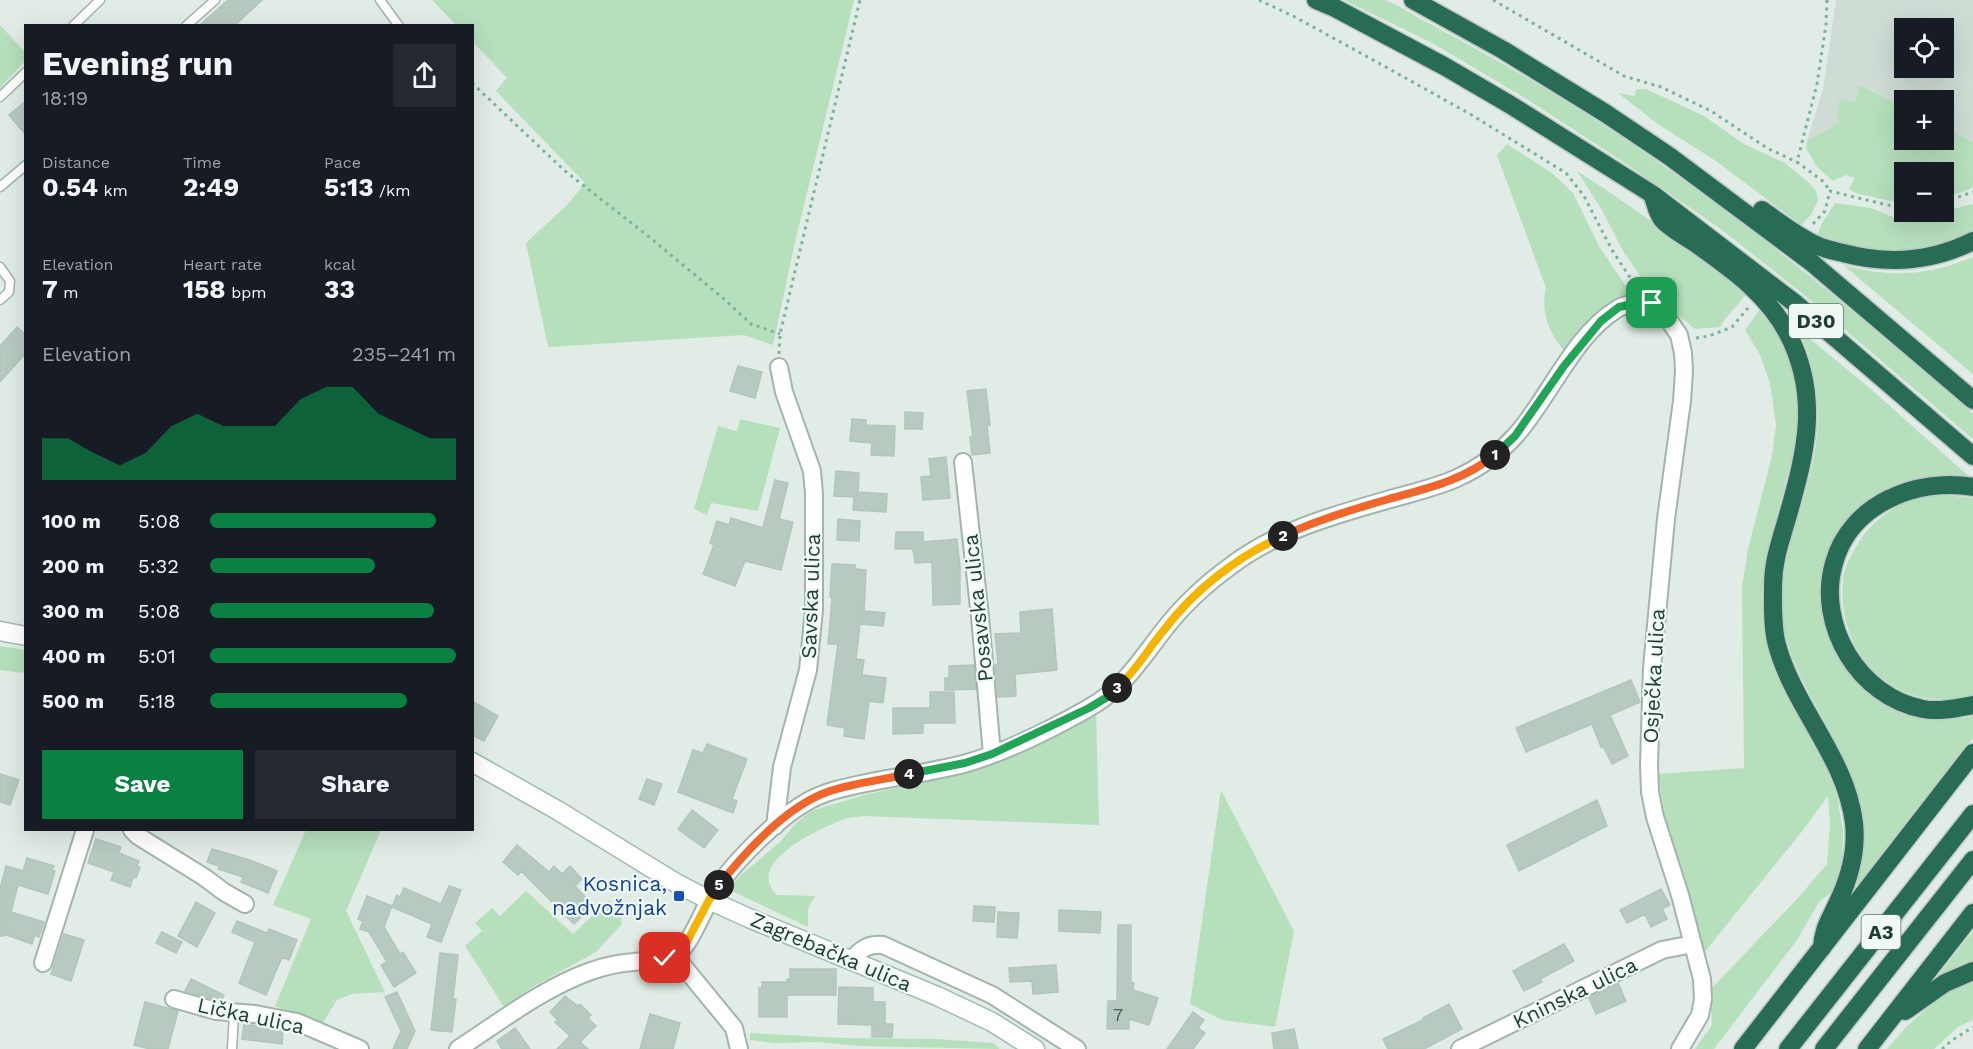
<!DOCTYPE html>
<meta charset="utf-8">
<style>
body{margin:0;font-family:"Work Sans",sans-serif;background:#242831;color:#f1f3f6;height:100vh;display:flex;flex-direction:column;font-size:22px;white-space:nowrap}
*{box-sizing:border-box;margin:0}
p{font-size:20px;color:#9ea1a6}
.icon{flex:none;width:33px;height:33px;fill:none;stroke:currentColor;stroke-width:2;stroke-linecap:round;stroke-linejoin:round}
.map{position:relative;flex:1;overflow:hidden}
.panel{position:absolute;left:24px;top:24px;width:450px;height:807px;display:flex;flex-direction:column;background:#171b24;border-radius:0px;box-shadow:0 6px 24px #0002}
.panel>*{flex:none}
.buttons{position:absolute;left:1894px;top:18px;display:grid;gap:12px}
.buttons a{display:grid;place-items:center;width:60px;height:60px;border-radius:0px;background:#171b24;box-shadow:0 6px 24px #0002;font-size:30px}
.pin{position:absolute;display:grid;place-items:center;width:51px;height:51px;color:#fff;margin:-26px;border-radius:12px;box-shadow:0 3px 9px #0006}
.km{position:absolute;width:30px;height:30px;margin:-15px;border-radius:50%;background:#222;color:#fff;font-size:16px;line-height:30px;text-align:center}
.round{display:grid;place-items:center;flex:none;width:63px;height:63px;border-radius:0px;background:#242831}
.headline{display:flex;align-items:center;justify-content:space-between;height:102px;padding:0 18px}
h1{font-size:33px;font-weight:700;line-height:45px}
.stats{display:grid;grid-template-columns:repeat(3,1fr);gap:9px;height:102px;padding:6px 18px}
.stats div{display:grid;align-content:center}
.stats b{font-size:26px;font-weight:700}
.stats small{font-size:16px;font-weight:400}
.stats p{font-size:16px}
.chart{height:168px;padding:12px 18px}
.chart p{display:flex;justify-content:space-between}
.chart svg{width:100%;height:108px;margin-top:6px;fill:#0b8043;opacity:.7}
.cta{display:flex;gap:12px;margin-top:auto;padding:12px 18px}
.cta a{flex:1;height:69px;border-radius:0px;background:#0b8043;color:#fff;font-size:24px;font-weight:700;line-height:69px;text-align:center}
.cta a+a{background:#242831;color:#f1f3f6}
ul{padding:0 18px;list-style:none;font-size:20px}
li{display:grid;grid-template-columns:96px 72px 1fr;align-items:center;height:45px}
li i{height:15px;border-radius:8px;background:#0b8043}
.map>svg:first-child{display:block}
.built{fill:#cedcd4;fill-rule:evenodd}
.green{fill:#b6dfbc}
.building{fill:#b8cac0;stroke:#b1c6bb;stroke-width:1.5}
.lines{fill:none;stroke-linecap:round;stroke-linejoin:round}
.lane-casing{stroke:#a2b4ab;stroke-width:11}
.street-casing{stroke:#a2b4ab;stroke-width:20}
.secondary-casing{stroke:#a0bcae;stroke-width:21}
.highway-casing{stroke:#c0c9c5;stroke-width:21}
.path{stroke:#7db29b;stroke-width:3;stroke-dasharray:3 4.5;stroke-linecap:butt}
.lane{stroke:#fff;stroke-width:8}
.street{stroke:#fff;stroke-width:16}
.secondary{stroke:#fff;stroke-width:18}
.highway{stroke:#286c55;stroke-width:18}
.split-1-casing{stroke:#fff;stroke-width:12}
.split-2-casing{stroke:#fff;stroke-width:12}
.split-3-casing{stroke:#fff;stroke-width:12}
.split-4-casing{stroke:#fff;stroke-width:12}
.split-5-casing{stroke:#fff;stroke-width:12}
.split-6-casing{stroke:#fff;stroke-width:12}
.split-1{stroke:#22a559;stroke-width:8}
.split-2{stroke:#f0652b;stroke-width:8}
.split-3{stroke:#f5b400;stroke-width:8}
.split-4{stroke:#22a559;stroke-width:8}
.split-5{stroke:#f0652b;stroke-width:8}
.split-6{stroke:#f5b400;stroke-width:8}
.transit-dot{fill:#1a4fb4;stroke:#f0f8f3;stroke-width:2}
.labels{text-anchor:middle;stroke-width:4.5;stroke-linejoin:round;paint-order:stroke}
.number-label{font-size:18px;fill:#456155}
.shield{fill:#f0f8f3;stroke:#5e766b;stroke-width:1.5}
.shield-label{font-size:20px;font-weight:bold;fill:#1f3e31}
.street-label{font-size:21px;fill:#1f3e31;stroke:#f0f8f3}
.transit-label{font-size:21px;fill:#164399;stroke:#f0f8f3;text-anchor:end}
</style>
<div class="map">
<svg width="1973" height="1049" viewBox="0 0 1973 1049">
<rect width="100%" height="100%" fill="#e0ece5"/>
<path class="built" d="M1836,0h137v142l-29,-15v-27h-39v8l-44,-23 -6,17 -17,21 -31,18 16,-52zM1905,28h39v40h-39z"/>
<path class="green" d="M432,0h422l-59,242 -22,103 -29,-10 -196,12 -22,-104 42,-39 17,-21 -89,-92 11,-13 -34,-36 -1,-16 -16,-1z
M1344,0c12,0 29,0 40,0 13,4 26,13 37,19 21,11 42,23 64,35 177,97 336,227 488,360v25l-170,-145 -81,-64 -100,-69 -97,-63 -91,-54z
M0,25l26,28 -1,8 -25,27z
M1860,85l45,23v32h39v-13l29,15v46l-29,10v-26h-39v32l-47,-10 -9,-5 6,-11 -9,-3 -13,6 -16,-14 -11,-19 1,-7 31,-18 1,-23 16,2z
M1637,89h9l58,27 40,28 41,19 23,19 8,8 2,10 -7,15 -10,10 -85,-64 -58,-37 -40,-31 16,3z
M1507,144l45,29 21,20 26,53 32,48 -11,7 -55,51c-15,-19 -25,-38 -19,-64l-49,-133z
M1577,171c38,24 75,50 111,77 20,15 40,29 58,46 -8,12 -19,20 -26,33l-25,2 -34,-28 -18,-21 -20,-29 -21,-41z
M1835,203l36,5 24,10 25,-1 53,-13v33l-22,9 -63,9 -48,-9 -23,-10 4,-11z
M1973,257v117l-130,-109c48,13 84,11 130,-8z
M1761,308l17,27 14,31 7,36 -1,26 -5,25 -24,95 -7,46 2,29 9,38 53,106 11,29 6,35 -1,27 -8,32 -15,12 -22,38 -83,109h-19l17,-24 -2,-35 88,-92 29,-34 3,-39 -2,-29 -25,34 -100,124 -38,-137 -7,-43 86,-6 -2,-181 6,-38 24,-93 4,-32 -6,-41 -10,-28 -15,-25z
M1804,334l69,57 100,89c-10,-2 -21,-5 -32,-5 -28,1 -57,13 -78,32 -3,3 -8,6 -10,9 -6,10 -10,36 -14,48 -3,12 -15,43 -15,53 0,14 9,31 16,42 32,48 77,67 133,57v22l-114,146h-3c2,-8 4,-15 5,-23 1,-8 -2,-18 -3,-27 -3,-25 -5,-51 -15,-75 -20,-49 -57,-92 -61,-146 -4,-63 30,-117 35,-178 3,-34 -2,-66 -15,-97z
M740,419l40,9 -22,83 -47,-8 -4,12 -13,-6 24,-83 19,5z
M1945,495l28,3v198c-21,3 -42,6 -63,-2 -46,-17 -72,-64 -67,-113 1,-16 11,-31 20,-45 13,-17 34,-33 55,-38 9,-3 18,-2 27,-3z
M0,646l25,4v16l-2,7 -23,-3z
M1096,712l3,113 -235,-9c-6,1 -13,1 -19,3 -23,8 -102,44 -68,76l38,1 -7,13v18l-74,-35 -1,-8 8,-9 40,-34 14,-17 16,-13 53,-16 104,-23 33,-12z
M1221,790l73,141 -19,96 -53,-7 -32,-16z
M306,830h75l-35,81 39,81 -33,2 -15,6 -15,24 -47,-18 36,-87 -38,-14z
M526,891l47,43 36,-34 13,16 -1,9 -25,27 -64,35 -28,20 -39,-61 17,-15 -7,-8 17,-15 8,8z
M1973,931v30l-12,3 -24,13z
M1973,982v38l-15,7 -24,22h-47l19,-22 38,-33z
M750,1033l93,5 93,1 57,4 7,6 -140,-3 -42,-4 -43,1 -25,-3z"/>
<path class="building" d="M228,0h34l-28,26h-35z
M26,101v34l-17,-20z
M17,327l9,8v18l-26,29v-36z
M738,366l24,6 -7,26 -25,-7z
M986,389l4,36 -3,1 3,27 -18,2 -2,-18h3l-6,-46z
M905,412l18,1 -1,16h-17z
M852,419l14,1v5l29,1 -1,30 -23,-1 1,-12 -22,-2z
M946,457l4,41 -27,2 -2,-23 10,-1 -2,-17z
M836,471l23,2 -1,19 29,2 -1,18 -33,-2 1,-13 -20,-1z
M775,480l13,3 -9,36 14,3 -12,48 -36,-9 -10,25 -32,-12 11,-29 -4,-2 7,-22 12,4 2,-7 32,10z
M838,519l22,2 -1,20 -22,-1z
M896,532h27v10l34,-3 3,28v37l-27,1 -1,-43 -17,1 -2,-14h-18z
M832,564l23,1v4l11,1 -2,41 21,2 -2,13 -23,-2 -4,35 8,1 -2,15 24,3 -3,25 -14,-2 -5,38 -20,-3 1,-8 -18,-3 11,-81h-10l4,-46 -2,-1z
M1052,609l5,61 -42,4 1,22 -18,1 -3,-32 3,-1 -3,-30 26,-1 -1,-21z
M974,665l2,24 -31,1v-12h4v-12z
M1631,680l9,22 -30,13 18,41 -16,8 -9,-18 -2,1 -9,-23 -66,28 -10,-24z
M930,692h24l1,31h-32v10l-30,1v-26h37z
M472,701l26,15 -14,25 -12,-6z
M707,744l40,15 -15,40 5,2 -4,12 -55,-21 15,-42 10,3z
M0,774l19,6 -9,25 -10,-3z
M647,779l15,5 -8,21 -15,-6z
M1597,800l10,26 -88,45 -12,-26z
M692,810l26,20 -14,18 -26,-19z
M96,839l25,8 -2,6 20,8 -2,5 3,1 -4,11 -3,-1 -3,10 -19,-7 3,-8 -26,-9z
M517,845l32,27 5,-6 8,8 8,-8 12,13 -7,7 18,19 -19,19 -53,-53 -3,4 -15,-13z
M212,849l38,11 27,11 -9,22 -27,-11 2,-5 -25,-8 1,-3 -12,-4z
M27,858l27,8 -2,4 3,1 -7,23 -30,-9 -7,27 33,10 -5,15 -4,-2 -3,9 -28,-10v2h-4v-47l6,-23 17,5z
M449,886l12,4 -20,52 -14,-5 5,-13 -40,-17 5,-12 3,2 4,-9 37,16z
M1661,889l9,16 -8,4 5,10 -16,8 -6,-13 -18,9 -7,-13z
M367,896l25,10 -8,21 16,27 3,-2 13,21 -22,14 -13,-22 6,-3 -18,-30 -9,-3 3,-8 -5,-2z
M196,902l19,11 -18,34 -19,-11z
M974,906l21,1 -1,15 -21,-1z
M1059,910l42,2 -1,21 -41,-2z
M998,912l21,1 -2,25 -20,-1z
M237,921l30,12 2,-4 28,11 -8,20 -7,-3 -16,38 -27,-12 16,-41 -23,-10z
M1118,925h13v57l3,1 -1,7 25,8 -9,27 -20,-6v10h-22l1,-28h9z
M162,932l20,10 -6,11 -20,-10z
M64,934l20,6 -13,41 -20,-7z
M1564,944l10,17 -34,18 2,3 -18,9 -11,-20z
M440,953l18,2 -5,44h3l-4,33 -21,-2z
M1056,965l2,27 -25,2 -1,-13 -22,1 -1,-14z
M790,969h46v26h-49v22h-28v-29h3v-6h25v-3h3z
M191,979l33,16 -3,6 -36,-10z
M1618,983l8,18 -30,13 -7,-16z
M839,987l34,1v14h12v22h8l-1,13h-20v-12l-34,-1z
M397,992l18,39 -8,18h-14l8,-18 -16,-34z
M565,996l13,10 2,-2 11,11 -3,3 8,8 -16,16 8,7h-31l13,-13 -15,-14 3,-2 -8,-8z
M145,1002l33,9 -10,38h-18l-16,-4z
M1449,1004l13,25 -38,20h-36l-5,-10 40,-19v-2z
M1193,1012l11,8 -6,8 7,5 -12,16h-26z
M650,1014l30,9 -7,26h-33z
M244,1024l39,6 -1,14 -40,-5z
M515,1028l15,21h-28l-5,-8z
M1294,1029l4,20h-24l-2,-16z"/>
<g class="lines">
<defs>
<path id="lane" d="M380,0l19,26
M73,26l27,-26
M186,26l29,-26
M0,97l26,-25
M0,187l26,-22
M0,267l10,14 -1,11 -9,8
M232,1049l2,-35"/>
<path id="street" d="M963,462l17,155 12,137
M775,826l7,-59 26,-97 6,-60v-116l-2,-23 -28,-79 -5,-25
M132,830l6,6 66,41 20,15 21,12
M675,956l59,72 5,21
M852,960c9,-12 17,-16 31,-15l109,50 85,54
M43,963l42,-133
M174,999l42,12 39,3 42,8 63,27
M458,1049c43,-28 85,-61 133,-78 14,-5 29,-8 43,-9 14,-2 32,-1 43,-8 12,-7 26,-43 34,-57 19,-32 66,-79 99,-97 17,-9 37,-13 56,-17 33,-7 68,-11 101,-20 41,-12 83,-33 120,-54 36,-20 52,-47 76,-78 19,-25 44,-48 69,-66 45,-34 102,-50 155,-65 24,-7 48,-12 70,-22 22,-10 43,-25 59,-43 33,-37 58,-100 101,-126 10,-6 23,-6 35,-6l12,10 15,22 4,18 1,18 -2,30 -16,118 -14,149 -3,97 1,27 5,25 25,78 22,84 1,20 -3,16 -20,34
M1460,1049l202,-99 31,-6"/>
<path id="secondary" d="M0,631l26,5
M472,762l85,48 119,73 33,17 42,19 186,77 55,26 43,27"/>
<path id="highway" d="M1316,0l19,8 109,58 65,38 143,90 144,110 177,152
M1413,0l90,50 102,63 64,43 142,106 162,138
M1652,194c3,7 5,19 10,25 6,8 24,18 33,24 36,26 72,50 93,91 32,62 18,118 0,181 -7,25 -15,45 -15,71 0,18 -1,41 4,59 17,63 69,112 77,178 3,28 -4,54 -16,79 -8,18 -15,26 -16,46
M1762,210c18,13 35,26 54,35 8,4 18,6 27,8 45,12 88,9 130,-12
M1973,487c-56,-10 -123,17 -139,76 -18,62 25,134 89,146 16,3 34,-1 50,-4
M1905,1011l40,-28 28,-12
M1743,1049l230,-296
M1788,1049l185,-235
M1824,1049l149,-189
M1867,1049l106,-136"/>
</defs>
<use href="#lane" class="lane-casing"/>
<use href="#street" class="street-casing"/>
<use href="#secondary" class="secondary-casing"/>
<use href="#highway" class="highway-casing"/>
<path class="path" d="M1259,0l36,17 80,44 95,53 96,59 18,23 28,54 17,26 11,12
M1493,0l131,76 37,11 50,24 56,37 30,14
M1827,0l-1,25 -9,59 -20,78 27,20 6,9
M472,83l93,88 83,65 76,63 27,25 29,10
M1944,202l29,-10
M1813,224l12,-13 5,-20 57,14 18,1
M1696,338l13,-2 23,-9 16,-19
M779,354l1,-20 80,-334
M1942,1049l9,-8 22,-14"/>
<use href="#lane" class="lane"/>
<use href="#street" class="street"/>
<use href="#secondary" class="secondary"/>
<use href="#highway" class="highway"/>
</g>
<g class="lines">
<defs>
<path id="split-1" d="M1495,455l20,-19 49,-70 37,-45 18,-14 19,-4h14"/>
<path id="split-2" d="M1283,536c34,-16 70,-27 106,-37 39,-11 73,-18 106,-44"/>
<path id="split-3" d="M1117,688c19,-17 31,-39 47,-58 30,-40 74,-74 119,-94"/>
<path id="split-4" d="M909,774l56,-11 27,-9 97,-46 20,-12 8,-8"/>
<path id="split-5" d="M719,885c27,-34 67,-78 108,-93 26,-9 55,-12 82,-18"/>
<path id="split-6" d="M665,958l17,-7 27,-51 10,-15"/>
</defs>
<use href="#split-1" class="split-1-casing"/>
<use href="#split-2" class="split-2-casing"/>
<use href="#split-3" class="split-3-casing"/>
<use href="#split-4" class="split-4-casing"/>
<use href="#split-5" class="split-5-casing"/>
<use href="#split-6" class="split-6-casing"/>
<use href="#split-1" class="split-1"/>
<use href="#split-2" class="split-2"/>
<use href="#split-3" class="split-3"/>
<use href="#split-4" class="split-4"/>
<use href="#split-5" class="split-5"/>
<use href="#split-6" class="split-6"/>
</g>
<rect class="transit-dot" x="673" y="890" width="12" height="12" rx="3"/>
<g class="labels">
<g class="number-label">
<text x="1118" y="1021">7</text>
</g>
<g class="shield">
<rect x="1789" y="304" width="54" height="34" rx="4.5"/>
<rect x="1861.5" y="915" width="39" height="34" rx="4.5"/>
</g>
<g class="shield-label">
<text x="1816" y="328">D30</text>
<text x="1881" y="939">A3</text>
</g>
<g class="street-label">
<text transform="translate(811 596) rotate(-88)" y="7">Savska ulica</text>
<text transform="translate(978 608) rotate(-96)" y="7">Posavska ulica</text>
<text transform="translate(1654 676) rotate(-87)" y="7">Osječka ulica</text>
<text transform="translate(831 952) rotate(23)" y="7">Zagrebačka ulica</text>
<text transform="translate(1575 993) rotate(-26)" y="7">Kninska ulica</text>
<text transform="translate(251 1016) rotate(12)" y="7">Lička ulica</text>
</g>
<g class="transit-label">
<text x="667" y="891">Kosnica,<tspan x="667" dy="24">nadvožnjak</tspan></text>
</g>
</g>
</svg>
<div class="buttons">
<a><svg class="icon" aria-label="locate" viewBox="0 0 24 24"><circle cx="12" cy="12" r="6"/><path d="M12 2v4M12 18v4M2 12h4M18 12h4"/></svg></a>
<a>+</a>
<a>−</a>
</div>
<div class="pin" style="left:1652px;top:303px;background:#1e9e55"><svg class="icon" aria-label="arrive" viewBox="0 0 24 24"><path d="M6 21V4h12l-3 4 3 4H6"/></svg></div>
<div class="pin" style="left:665px;top:958px;background:#d93025"><svg class="icon" aria-label="check" viewBox="0 0 24 24"><path d="M5 12l5 5 9-10"/></svg></div>
<b class="km" style="left:1495px;top:455px">1</b>
<b class="km" style="left:1283px;top:536px">2</b>
<b class="km" style="left:1117px;top:688px">3</b>
<b class="km" style="left:909px;top:774px">4</b>
<b class="km" style="left:719px;top:885px">5</b>
<section class="panel">
<div class="headline"><div><h1>Evening run</h1><p>18:19</p></div><a class="round"><svg class="icon" aria-label="share" viewBox="0 0 24 24"><path d="M12 15V3M7 8l5-5 5 5M5 13v7h14v-7"/></svg></a></div>
<div class="stats">
<div><p>Distance</p><b>0.54<small> km</small></b></div>
<div><p>Time</p><b>2:49</b></div>
<div><p>Pace</p><b>5:13<small> /km</small></b></div>
</div>
<div class="stats">
<div><p>Elevation</p><b>7<small> m</small></b></div>
<div><p>Heart rate</p><b>158<small> bpm</small></b></div>
<div><p>kcal</p><b>33</b></div>
</div>
<div class="chart"><p><span>Elevation</span>235–241 m</p>
<svg viewBox="0 0 160 44" preserveAspectRatio="none"><path d="M0 44V27L10 27L20 33L30 38L40 33L50 22L60 17L70 22L80 22L90 22L100 11L110 6L120 6L130 17L140 22L150 27L160 27V44z"/></svg>
</div>
<ul>
<li><b>100 m</b>5:08<i style="width:92%"></i></li>
<li><b>200 m</b>5:32<i style="width:67%"></i></li>
<li><b>300 m</b>5:08<i style="width:91%"></i></li>
<li><b>400 m</b>5:01<i style="width:100%"></i></li>
<li><b>500 m</b>5:18<i style="width:80%"></i></li>
</ul>
<div class="cta"><a>Save</a><a>Share</a></div>
</section>
</div>
